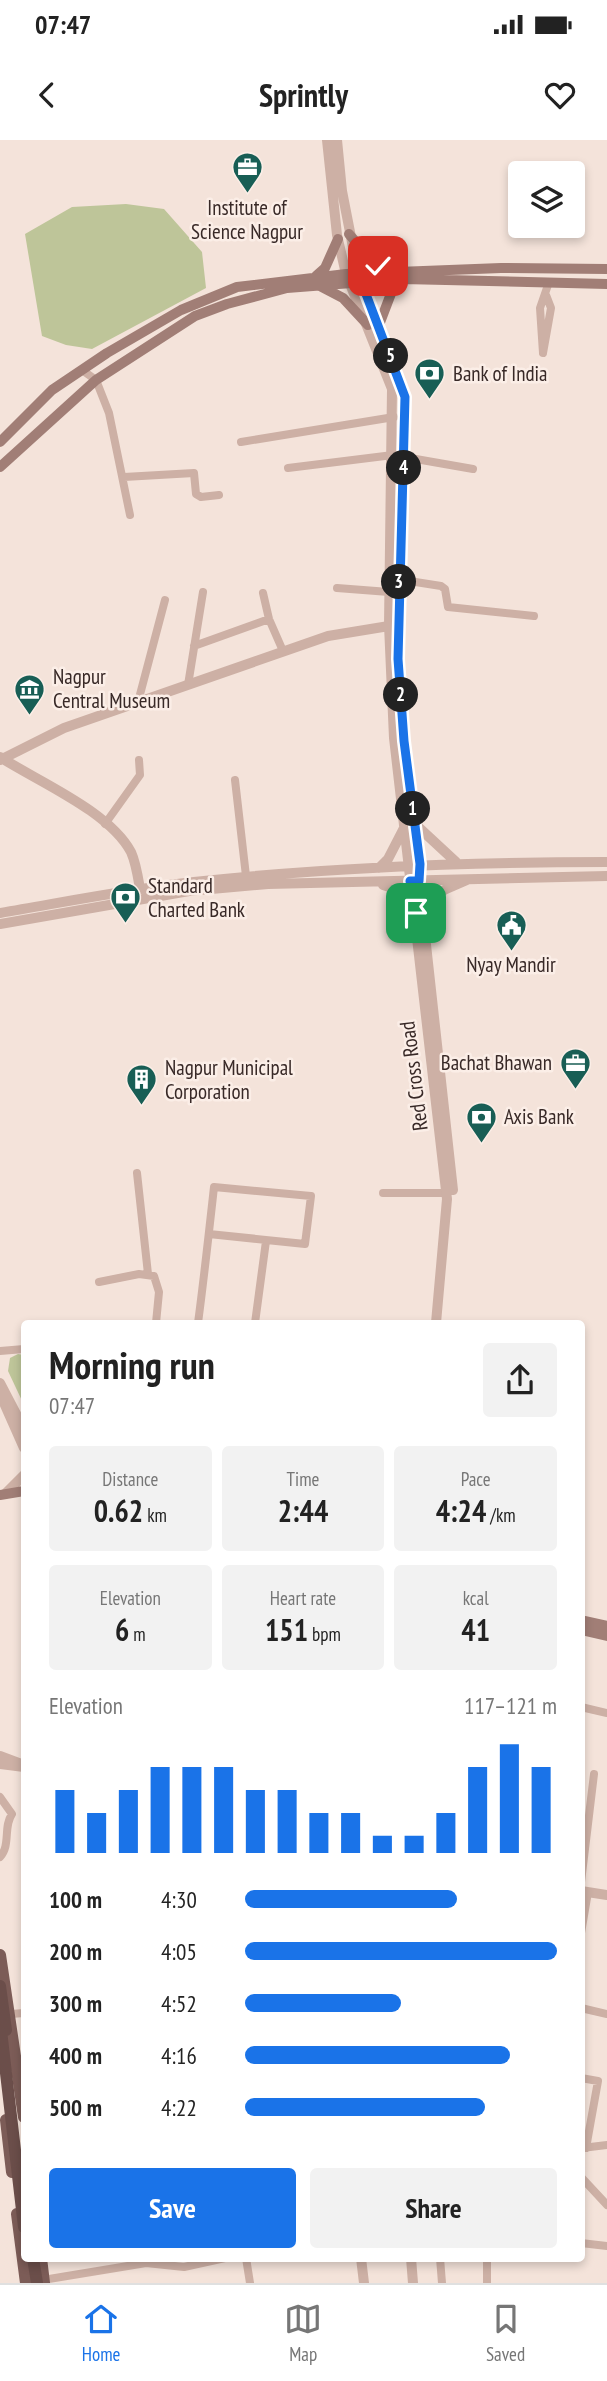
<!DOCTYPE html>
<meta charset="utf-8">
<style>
body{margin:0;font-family:"PT Sans Narrow",sans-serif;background:#f2f2f2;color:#222;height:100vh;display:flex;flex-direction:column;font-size:26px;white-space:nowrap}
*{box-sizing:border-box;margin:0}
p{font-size:23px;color:#767676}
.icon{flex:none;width:38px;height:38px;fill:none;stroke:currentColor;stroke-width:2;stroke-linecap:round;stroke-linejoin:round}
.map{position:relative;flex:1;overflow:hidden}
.drawer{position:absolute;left:21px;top:1180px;width:564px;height:942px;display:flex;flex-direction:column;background:#fff;border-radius:7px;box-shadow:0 4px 10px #0003}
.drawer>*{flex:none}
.fabs{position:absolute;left:508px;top:21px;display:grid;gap:14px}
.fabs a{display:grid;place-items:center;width:77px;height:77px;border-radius:7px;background:#fff;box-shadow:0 4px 10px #0003;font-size:35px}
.pin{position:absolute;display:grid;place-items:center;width:60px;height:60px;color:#fff;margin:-30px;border-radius:14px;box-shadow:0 4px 10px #0006}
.km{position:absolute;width:35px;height:35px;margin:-18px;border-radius:50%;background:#222;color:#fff;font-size:19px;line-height:35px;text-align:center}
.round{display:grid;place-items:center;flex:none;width:74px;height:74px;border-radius:7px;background:#f2f2f2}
.headline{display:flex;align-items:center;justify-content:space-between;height:119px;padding:0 28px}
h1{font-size:38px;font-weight:800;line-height:52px}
.stats{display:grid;grid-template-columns:repeat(3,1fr);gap:10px;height:119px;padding:7px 28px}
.stats div{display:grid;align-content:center;border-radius:7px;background:#f2f2f2;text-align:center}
.stats b{font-size:30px;font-weight:800}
.stats small{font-size:19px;font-weight:400}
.stats p{font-size:19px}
.chart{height:196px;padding:14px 28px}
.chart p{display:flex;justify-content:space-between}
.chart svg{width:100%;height:126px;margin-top:7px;stroke:#1a73e8;stroke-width:6}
.primary-button{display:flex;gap:14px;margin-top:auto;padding:14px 28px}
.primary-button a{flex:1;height:80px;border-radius:7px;background:#1a73e8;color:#fff;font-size:28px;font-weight:800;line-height:80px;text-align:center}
.primary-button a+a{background:#f2f2f2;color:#222}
ul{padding:0 28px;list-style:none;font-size:23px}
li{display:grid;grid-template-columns:112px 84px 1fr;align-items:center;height:52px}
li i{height:18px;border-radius:9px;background:#1a73e8}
.status{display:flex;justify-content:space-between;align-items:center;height:49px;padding:0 35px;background:#fff;direction:ltr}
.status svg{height:19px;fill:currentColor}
header{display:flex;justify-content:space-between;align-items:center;height:91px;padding:0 28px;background:#fff;font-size:32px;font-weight:800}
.menu{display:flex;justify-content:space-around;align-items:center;height:98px;border-top:2px solid #e0e0e0;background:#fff;font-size:19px;color:#767676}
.menu a{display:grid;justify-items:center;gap:4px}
.menu .active{color:#1a73e8}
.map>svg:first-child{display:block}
.green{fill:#bec599}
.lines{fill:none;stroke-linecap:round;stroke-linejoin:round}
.minor{stroke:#cdb0a5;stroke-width:8}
.tertiary{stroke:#cdb0a5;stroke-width:10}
.secondary{stroke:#a17e76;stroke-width:10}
.primary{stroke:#7c5c57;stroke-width:12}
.trunk{stroke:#6b4e4a;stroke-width:12}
.trunk-bridge{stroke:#6b4e4a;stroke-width:12}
.route-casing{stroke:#fff;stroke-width:14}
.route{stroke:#1a73e8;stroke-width:9}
.labels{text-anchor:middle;stroke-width:5;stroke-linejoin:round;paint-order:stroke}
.poi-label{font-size:21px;fill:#382927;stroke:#fbeee7;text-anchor:start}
.street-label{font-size:21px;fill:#382927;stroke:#fbeee7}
</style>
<div class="status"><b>07:47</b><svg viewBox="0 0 49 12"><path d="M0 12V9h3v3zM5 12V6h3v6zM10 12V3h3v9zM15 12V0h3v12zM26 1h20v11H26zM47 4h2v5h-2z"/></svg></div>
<header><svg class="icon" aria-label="back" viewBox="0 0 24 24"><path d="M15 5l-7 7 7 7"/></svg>Sprintly<svg class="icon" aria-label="heart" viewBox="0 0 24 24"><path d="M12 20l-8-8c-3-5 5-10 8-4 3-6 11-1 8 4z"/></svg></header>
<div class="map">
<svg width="607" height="2143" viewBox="0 0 607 2143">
<rect width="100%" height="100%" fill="#f4e3da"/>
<path class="green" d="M126,64l38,5 38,43 4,36 -114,61 -26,-4 -24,-9 -17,-102 47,-27z
M18,1214l6,1v50l-16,-34 2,-13z"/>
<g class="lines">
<path class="minor" d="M543,213l-3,-45 9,-26
M543,213l8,-45 -5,-13
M82,230l14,10 13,33 21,102
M241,302l153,-25
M288,328l105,-13 80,14
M124,337l70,-4 2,21 5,3 18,-2
M390,438l51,8 4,3 3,18 86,9
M337,448l52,4
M263,453l6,26 14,32
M194,506l75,-27
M188,545l15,-93
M138,562l27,-102
M235,640l11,96
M105,684l35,-49 -1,-15
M137,1033l11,101
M383,1053h64
M99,1142l40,-8 15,2 5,16 -3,31
M198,1183c6,-45 11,-91 16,-136l97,9 -6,48 -96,-10
M255,1183l11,-82
M0,1211l24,-2
M581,1567l26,6
M0,1657l12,17c-9,13 -1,31 -12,43
M581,1742l13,-108
M581,1793l7,-41
M581,1868l26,6
M11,1874l13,-1
M581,1938l17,3 -12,67
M582,2008l25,-3
M581,2037l26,28
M581,2103l26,3
M246,2118l4,25
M440,2118l2,25
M487,2118v25
M43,2140l103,-17 38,4 41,-9"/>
<path class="tertiary" d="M327,0l10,95 9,39 46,115 -3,236 5,113 53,461 -11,124
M337,0l5,51 16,82 47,124 -7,262 6,82 16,124 -1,16 34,309
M0,617c39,25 109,54 131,95 5,11 7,25 9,37
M0,620l64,-32 264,-92 67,-11
M415,684l41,38
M379,728l9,-9 16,-31
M383,745c13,4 24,8 29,21
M423,770l21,-20 23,-10
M0,773c65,-11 129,-24 194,-31 137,-15 275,-20 413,-20
M0,784l189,-33 79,-7 339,-8
M0,1243l24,46
M0,1254l24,54
M5,1354l19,-19
M0,1616l24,9
M0,1624l24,3
M581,1751l26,4
M361,2118l3,25
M411,2118l2,25"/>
<path class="secondary" d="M349,94l17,20 25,17
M316,136l9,-8 13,-29
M320,146l23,12 25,27
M379,185l13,-34 11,-12
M0,302l52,-52 55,-37 74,-43 56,-23 109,-13 155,-6 106,1
M0,327l96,-87 99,-64 32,-12 60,-16 116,-9 204,5
M0,1355l24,-4
M581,1480l26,6
M581,1490l26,6"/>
<path class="primary" d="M0,1815l24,162
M6,1980l6,52
M17,2074l9,69
M41,2118l3,25"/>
<path class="trunk" d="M33,2118l4,25"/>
<path class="trunk-bridge" d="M0,1846l6,44
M0,1882l24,205"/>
</g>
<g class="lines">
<defs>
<path id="route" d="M378,126l14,6 -34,1 47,124 -7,262 6,82 16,123 -1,17h-9l6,32"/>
</defs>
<use href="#route" class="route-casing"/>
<use href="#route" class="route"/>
</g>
<defs>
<symbol id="office-pin" viewBox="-11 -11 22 30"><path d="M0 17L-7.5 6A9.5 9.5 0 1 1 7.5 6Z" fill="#185e55" stroke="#fbeee7"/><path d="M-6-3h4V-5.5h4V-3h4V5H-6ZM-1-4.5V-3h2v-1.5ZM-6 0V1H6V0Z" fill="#fff"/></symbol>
<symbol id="bank-pin" viewBox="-11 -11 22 30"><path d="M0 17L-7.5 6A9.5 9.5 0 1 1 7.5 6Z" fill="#185e55" stroke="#fbeee7"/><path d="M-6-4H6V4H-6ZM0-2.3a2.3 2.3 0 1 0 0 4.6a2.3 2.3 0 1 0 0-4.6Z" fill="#fff"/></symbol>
<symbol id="museum-pin" viewBox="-11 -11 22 30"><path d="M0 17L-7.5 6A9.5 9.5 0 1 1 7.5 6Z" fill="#185e55" stroke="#fbeee7"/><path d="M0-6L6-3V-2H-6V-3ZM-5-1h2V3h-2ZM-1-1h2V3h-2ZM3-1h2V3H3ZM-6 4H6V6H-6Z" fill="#fff"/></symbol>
<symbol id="civic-pin" viewBox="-11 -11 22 30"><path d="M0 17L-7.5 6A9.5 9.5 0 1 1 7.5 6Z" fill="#185e55" stroke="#fbeee7"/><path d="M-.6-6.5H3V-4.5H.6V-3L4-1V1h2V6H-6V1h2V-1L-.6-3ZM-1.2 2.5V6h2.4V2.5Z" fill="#fff"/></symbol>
<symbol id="building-pin" viewBox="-11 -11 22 30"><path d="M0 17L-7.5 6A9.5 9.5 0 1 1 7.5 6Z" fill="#185e55" stroke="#fbeee7"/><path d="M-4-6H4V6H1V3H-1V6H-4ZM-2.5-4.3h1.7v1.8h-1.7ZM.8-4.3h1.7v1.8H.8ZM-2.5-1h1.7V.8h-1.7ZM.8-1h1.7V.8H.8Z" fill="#fff"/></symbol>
</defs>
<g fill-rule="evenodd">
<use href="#office-pin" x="230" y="10" width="35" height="47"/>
<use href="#bank-pin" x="412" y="216" width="35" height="47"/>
<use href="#museum-pin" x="12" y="532" width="35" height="47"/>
<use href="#bank-pin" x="108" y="740" width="35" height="47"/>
<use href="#civic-pin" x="494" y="768" width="35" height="47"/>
<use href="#office-pin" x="558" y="906" width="35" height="47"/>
<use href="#building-pin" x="124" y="922" width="35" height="47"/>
<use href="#bank-pin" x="464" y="960" width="35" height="47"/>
</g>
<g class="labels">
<g class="poi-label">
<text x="247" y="75" text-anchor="middle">Institute of<tspan x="247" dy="24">Science Nagpur</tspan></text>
<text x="453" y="241">Bank of India</text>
<text x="53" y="544">Nagpur<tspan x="53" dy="24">Central Museum</tspan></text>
<text x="148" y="753">Standard<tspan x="148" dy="24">Charted Bank</tspan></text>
<text x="511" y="832" text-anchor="middle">Nyay Mandir</text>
<text x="552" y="930" text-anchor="end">Bachat Bhawan</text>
<text x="165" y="935">Nagpur Municipal<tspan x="165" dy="24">Corporation</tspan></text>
<text x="504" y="984">Axis Bank</text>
</g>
<g class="street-label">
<text transform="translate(414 936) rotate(-97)" y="7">Red Cross Road</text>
</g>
</g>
</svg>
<div class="fabs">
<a><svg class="icon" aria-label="layers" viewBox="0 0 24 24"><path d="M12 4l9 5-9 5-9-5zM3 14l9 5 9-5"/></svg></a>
</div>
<div class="pin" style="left:416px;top:773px;background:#1e9e55"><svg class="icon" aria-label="arrive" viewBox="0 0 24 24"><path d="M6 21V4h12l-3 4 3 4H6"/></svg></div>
<div class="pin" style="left:378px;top:126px;background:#d93025"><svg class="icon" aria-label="check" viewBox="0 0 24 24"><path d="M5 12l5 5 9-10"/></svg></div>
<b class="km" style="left:413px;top:669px">1</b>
<b class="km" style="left:401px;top:555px">2</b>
<b class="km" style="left:399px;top:442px">3</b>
<b class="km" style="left:404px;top:328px">4</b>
<b class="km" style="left:391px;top:216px">5</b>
<section class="drawer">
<div class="headline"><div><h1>Morning run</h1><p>07:47</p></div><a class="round"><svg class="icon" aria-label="share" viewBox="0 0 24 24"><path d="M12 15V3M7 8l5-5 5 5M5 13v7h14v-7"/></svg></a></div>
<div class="stats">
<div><p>Distance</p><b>0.62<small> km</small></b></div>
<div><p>Time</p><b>2:44</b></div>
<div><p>Pace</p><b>4:24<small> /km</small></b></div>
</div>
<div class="stats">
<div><p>Elevation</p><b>6<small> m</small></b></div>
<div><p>Heart rate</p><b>151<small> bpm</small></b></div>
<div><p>kcal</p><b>41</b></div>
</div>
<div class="chart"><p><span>Elevation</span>117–121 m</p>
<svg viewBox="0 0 160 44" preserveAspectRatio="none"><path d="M5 44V22M15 44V30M25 44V22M35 44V14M45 44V14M55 44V14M65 44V22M75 44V22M85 44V30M95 44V30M105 44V38M115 44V38M125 44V30M135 44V14M145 44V6M155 44V14"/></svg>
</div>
<ul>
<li><b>100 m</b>4:30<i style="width:68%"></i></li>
<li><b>200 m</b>4:05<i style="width:100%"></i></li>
<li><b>300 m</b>4:52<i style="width:50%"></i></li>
<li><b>400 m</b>4:16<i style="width:85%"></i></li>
<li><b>500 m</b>4:22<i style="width:77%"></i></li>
</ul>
<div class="primary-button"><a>Save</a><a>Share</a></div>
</section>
</div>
<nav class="menu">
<a class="active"><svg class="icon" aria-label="home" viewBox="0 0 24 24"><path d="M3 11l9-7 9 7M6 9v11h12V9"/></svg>Home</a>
<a><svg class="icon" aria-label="map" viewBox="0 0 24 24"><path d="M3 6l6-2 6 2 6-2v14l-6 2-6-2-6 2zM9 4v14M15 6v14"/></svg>Map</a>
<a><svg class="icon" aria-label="saved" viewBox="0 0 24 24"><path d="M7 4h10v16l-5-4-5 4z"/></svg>Saved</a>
</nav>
